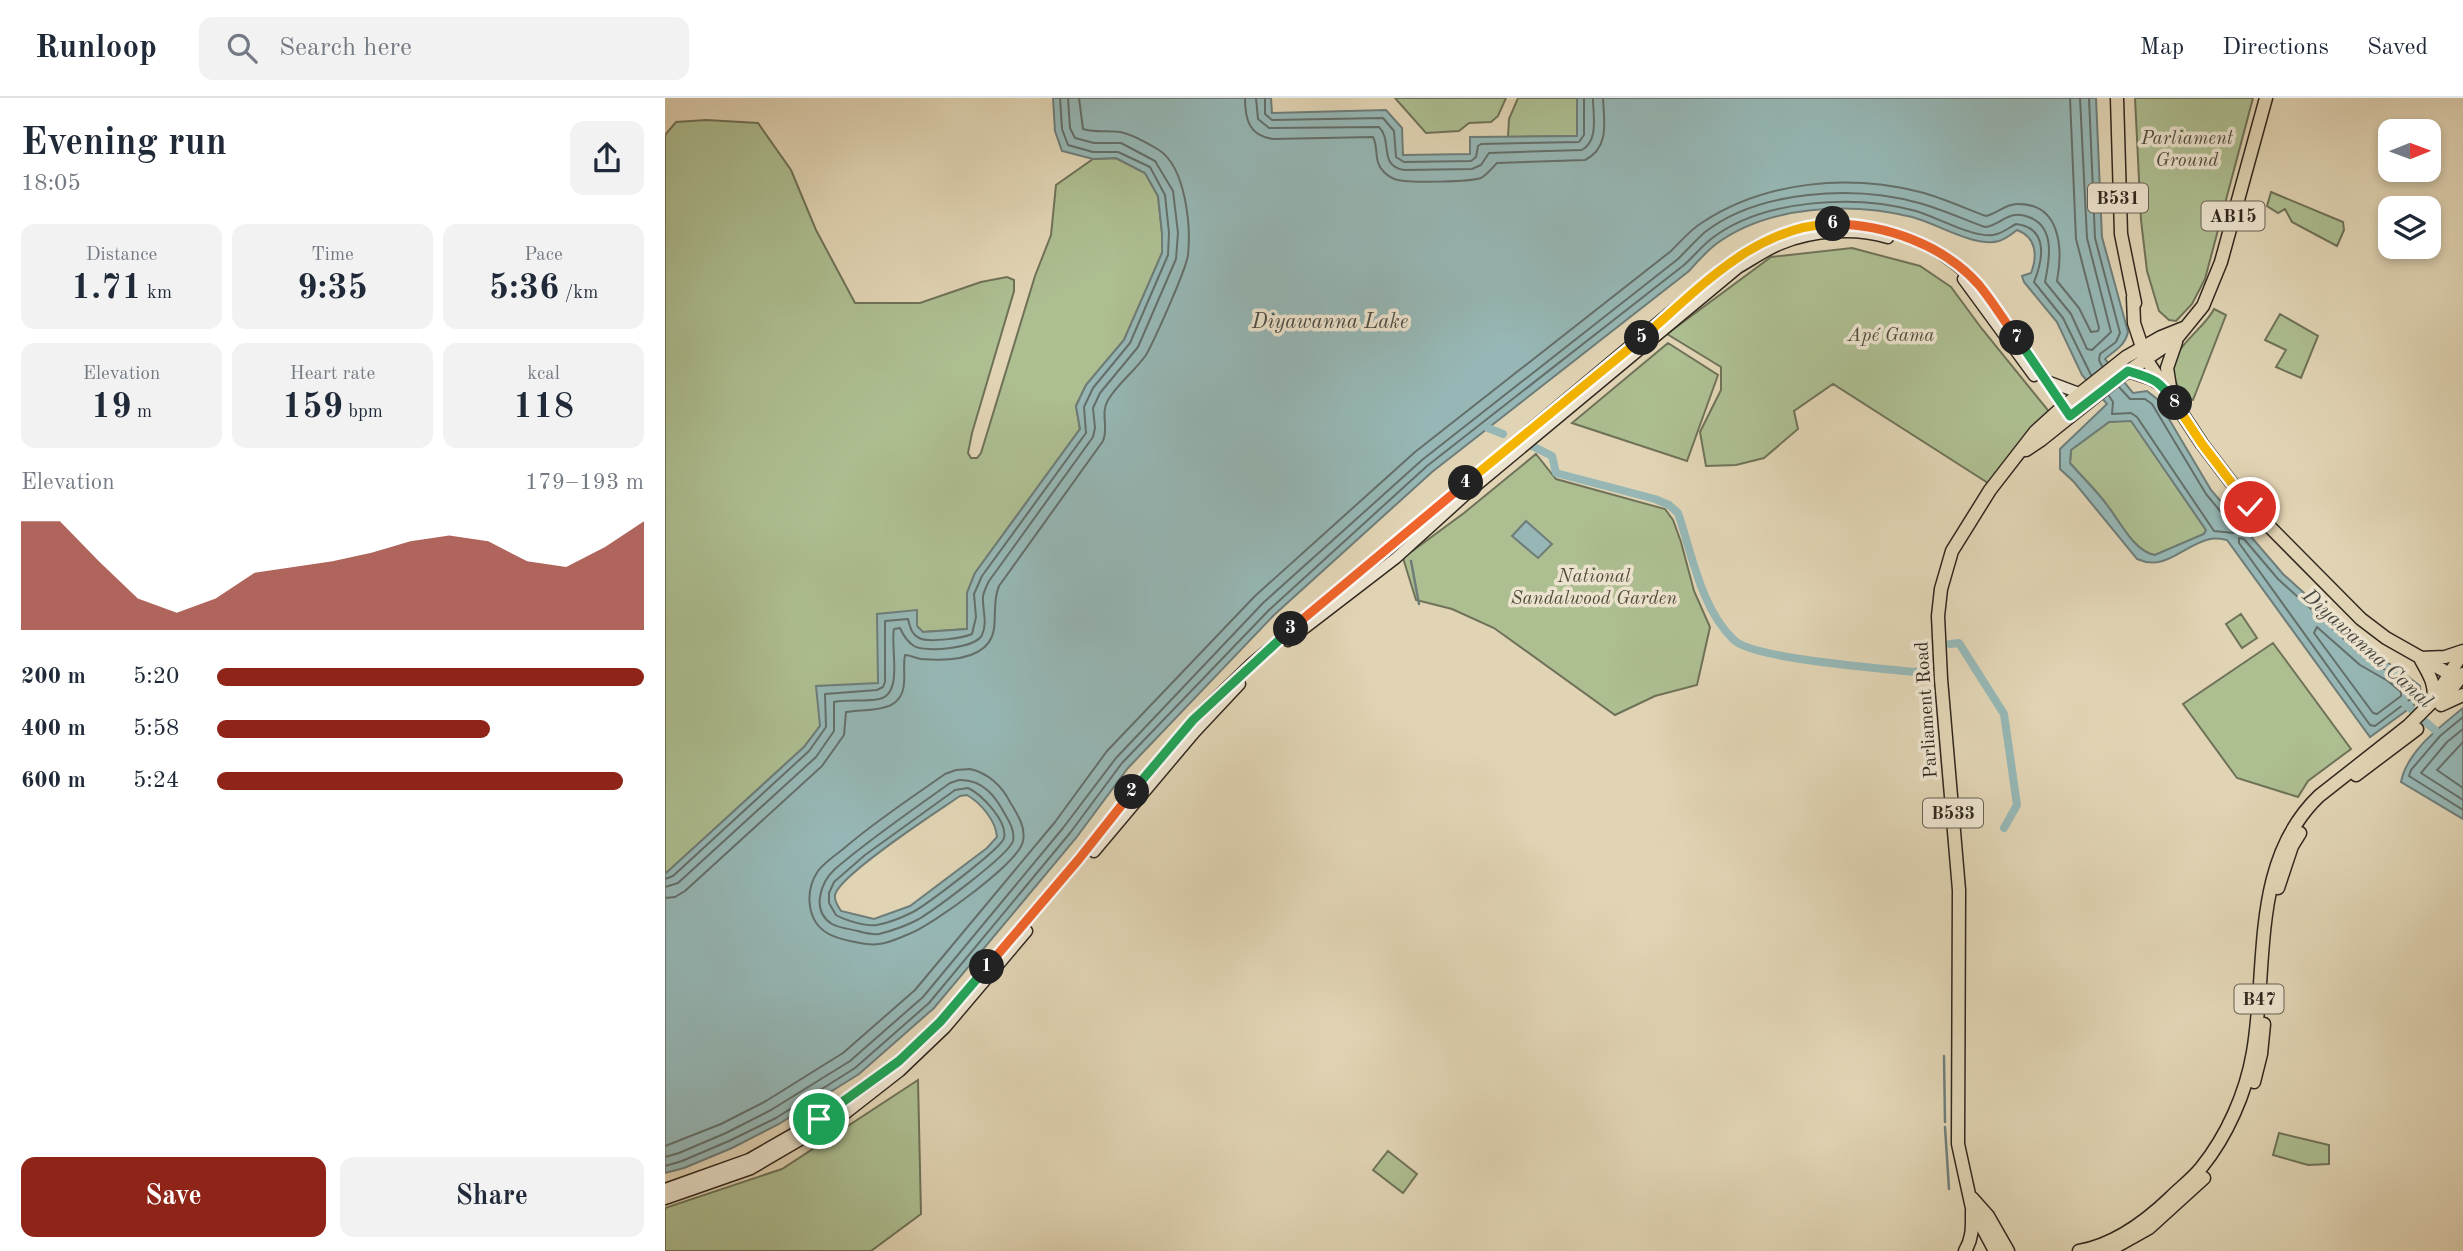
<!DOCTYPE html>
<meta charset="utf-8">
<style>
body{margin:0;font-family:"Old Standard TT",serif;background:#f2f2f3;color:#1f2937;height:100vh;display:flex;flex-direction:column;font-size:26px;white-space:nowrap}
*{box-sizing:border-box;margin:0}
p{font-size:23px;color:#747a83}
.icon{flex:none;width:38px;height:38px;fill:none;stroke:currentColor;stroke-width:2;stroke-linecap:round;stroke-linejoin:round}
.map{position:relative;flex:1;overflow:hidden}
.details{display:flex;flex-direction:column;background:#fff;width:665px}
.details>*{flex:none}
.needle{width:46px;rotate:89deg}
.fabs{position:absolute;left:1713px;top:21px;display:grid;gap:14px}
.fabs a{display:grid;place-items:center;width:63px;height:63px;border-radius:14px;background:#fff;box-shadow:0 4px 10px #0003;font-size:35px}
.pin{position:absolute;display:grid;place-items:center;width:60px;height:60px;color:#fff;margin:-30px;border:4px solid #fff;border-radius:50%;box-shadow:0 2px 7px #0007}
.km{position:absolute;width:35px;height:35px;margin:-18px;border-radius:50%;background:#222;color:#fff;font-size:19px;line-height:35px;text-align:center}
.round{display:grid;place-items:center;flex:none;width:74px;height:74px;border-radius:14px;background:#f2f2f3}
.overview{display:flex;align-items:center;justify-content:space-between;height:119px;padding:0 21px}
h1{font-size:38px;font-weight:600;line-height:52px}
.figures{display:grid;grid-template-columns:repeat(3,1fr);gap:10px;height:119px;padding:7px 21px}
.figures div{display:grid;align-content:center;border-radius:14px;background:#f2f2f3;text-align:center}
.figures b{font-size:35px;font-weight:600}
.figures small{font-size:19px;font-weight:400}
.figures p{font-size:19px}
.chart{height:196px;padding:14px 21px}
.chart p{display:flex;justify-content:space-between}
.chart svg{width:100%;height:126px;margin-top:7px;fill:#8f2418;opacity:.7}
.button{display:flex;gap:14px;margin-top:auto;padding:14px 21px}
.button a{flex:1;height:80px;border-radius:14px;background:#8f2418;color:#fff;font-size:28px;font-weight:600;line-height:80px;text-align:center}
.button a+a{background:#f2f2f3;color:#1f2937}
ul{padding:0 21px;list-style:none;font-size:23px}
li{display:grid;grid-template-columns:112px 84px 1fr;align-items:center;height:52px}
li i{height:18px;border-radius:9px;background:#8f2418}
header{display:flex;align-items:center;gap:42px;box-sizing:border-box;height:98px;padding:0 35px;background:#fff;border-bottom:2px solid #e0e1e3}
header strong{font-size:33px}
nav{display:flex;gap:38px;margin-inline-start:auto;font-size:24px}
.search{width:490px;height:63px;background:#f2f2f3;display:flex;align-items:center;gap:18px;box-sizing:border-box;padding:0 24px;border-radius:14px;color:#747a83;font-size:26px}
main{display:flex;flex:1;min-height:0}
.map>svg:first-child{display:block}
.green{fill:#adbe91;stroke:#6f7258;stroke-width:2}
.water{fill:#96b7b5;stroke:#6e7d79;stroke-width:2;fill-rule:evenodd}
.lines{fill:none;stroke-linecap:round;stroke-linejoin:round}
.shore{stroke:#646f6a;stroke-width:2}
.stream{stroke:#6e7d79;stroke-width:2.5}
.canal{stroke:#96b7b5;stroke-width:8}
.secondary-casing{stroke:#31271e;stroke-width:13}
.primary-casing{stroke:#31271e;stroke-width:15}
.secondary{stroke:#ece3ce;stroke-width:10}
.primary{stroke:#e1d4b4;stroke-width:12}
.split-1-casing{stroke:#fff;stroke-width:14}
.split-2-casing{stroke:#fff;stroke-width:14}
.split-3-casing{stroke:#fff;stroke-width:14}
.split-4-casing{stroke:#fff;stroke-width:14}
.split-5-casing{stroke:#fff;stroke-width:14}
.split-6-casing{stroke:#fff;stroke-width:14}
.split-7-casing{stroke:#fff;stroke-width:14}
.split-8-casing{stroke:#fff;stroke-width:14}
.split-9-casing{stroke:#fff;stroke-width:14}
.split-1{stroke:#22a559;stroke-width:9}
.split-2{stroke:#f0652b;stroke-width:9}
.split-3{stroke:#22a559;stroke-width:9}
.split-4{stroke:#f0652b;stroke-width:9}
.split-5{stroke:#f5b400;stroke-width:9}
.split-6{stroke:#f5b400;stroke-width:9}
.split-7{stroke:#f0652b;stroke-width:9}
.split-8{stroke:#22a559;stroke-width:9}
.split-9{stroke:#f5b400;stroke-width:9}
.labels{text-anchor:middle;stroke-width:7;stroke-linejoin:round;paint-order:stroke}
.shield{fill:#ece3ce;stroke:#695f53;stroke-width:2}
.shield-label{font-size:18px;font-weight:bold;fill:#31271e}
.park-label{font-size:19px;font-style:italic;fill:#504d3b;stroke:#ece3ce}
.street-label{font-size:19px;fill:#31271e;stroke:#ece3ce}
.water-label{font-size:21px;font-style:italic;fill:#4a4b44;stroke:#ece3ce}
</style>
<header>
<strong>Runloop</strong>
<div class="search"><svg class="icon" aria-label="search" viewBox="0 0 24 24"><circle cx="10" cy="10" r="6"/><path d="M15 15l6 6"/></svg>Search here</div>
<nav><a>Map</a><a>Directions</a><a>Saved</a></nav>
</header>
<main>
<section class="details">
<div class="overview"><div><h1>Evening run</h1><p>18:05</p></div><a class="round"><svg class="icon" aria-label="share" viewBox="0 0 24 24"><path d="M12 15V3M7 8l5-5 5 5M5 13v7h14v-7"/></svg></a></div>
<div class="figures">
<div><p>Distance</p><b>1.71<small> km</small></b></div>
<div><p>Time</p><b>9:35</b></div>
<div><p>Pace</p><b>5:36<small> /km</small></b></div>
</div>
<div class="figures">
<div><p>Elevation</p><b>19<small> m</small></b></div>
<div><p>Heart rate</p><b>159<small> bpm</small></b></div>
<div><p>kcal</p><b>118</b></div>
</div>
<div class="chart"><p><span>Elevation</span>179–193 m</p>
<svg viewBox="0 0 160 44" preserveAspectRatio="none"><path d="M0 44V6L10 6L20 20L30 33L40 38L50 33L60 24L70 22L80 20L90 17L100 13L110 11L120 13L130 20L140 22L150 15L160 6V44z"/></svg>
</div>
<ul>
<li><b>200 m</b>5:20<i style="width:100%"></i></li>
<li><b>400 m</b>5:58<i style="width:64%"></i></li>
<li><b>600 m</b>5:24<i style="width:95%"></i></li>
</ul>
<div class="button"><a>Save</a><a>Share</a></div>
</section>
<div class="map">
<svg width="1798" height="1153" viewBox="0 0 1798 1153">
<rect width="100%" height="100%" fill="#e1d4b4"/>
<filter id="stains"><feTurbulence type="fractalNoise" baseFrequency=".00286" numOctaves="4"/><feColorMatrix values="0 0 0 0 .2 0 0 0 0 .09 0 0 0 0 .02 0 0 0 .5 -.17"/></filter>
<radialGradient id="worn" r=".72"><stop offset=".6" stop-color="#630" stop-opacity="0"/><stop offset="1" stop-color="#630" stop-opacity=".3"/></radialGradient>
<path class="green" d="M730,0h111l-8,18 -7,6 -22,1 -10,8 -33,2z
M853,0h59v38l-69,1 1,-18z
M1470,0h118l-48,181 -13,25 -16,17 -7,-1 -10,-9 -12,-40 -6,-51z
M41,22l52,3 33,47 25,60 39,73h65l61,-21 26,-5 7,3v11l-42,142 -4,20 3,5h6l4,-5 54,-177 16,-41 5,-50 37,-26 23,-1 29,15 13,23 4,37v20l-38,87 -38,45 -10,21 4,23 -105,144 -8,20v36l-44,3 -6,-5 -39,56 -58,43 -16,21 -139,127v-739l11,-13z
M1606,94l72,30 1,8 -7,16 -45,-24 -7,-13 -7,4 -11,-7z
M1187,150l68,18 31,21 31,42 69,85 -63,69 -155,-99 -39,27 4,18 -34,29 -28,7 -30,1 -6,-34 21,-42v-23l-54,-33 104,-77z
M1549,211l12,6 -33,85c-10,-4 -15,-10 -18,-20 -12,-29 28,-48 39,-71z
M1615,216l38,22 -17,42 -25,-11 10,-17 -21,-10z
M1003,245l50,32 -31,86 -115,-38z
M1466,322l75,110 -2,4 -49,21c-21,-3 -36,-35 -48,-50 -11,-15 -25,-28 -37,-42l1,-13 38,-28z
M871,356l20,25 109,30 8,11 8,22 13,49 16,36 -13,58 -42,11 -40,19 -121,-87 -42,-19 -36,-9 -13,-42 61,-45z
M1576,516l16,24 -15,10 -16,-24z
M1608,545l78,106 -43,32 -10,16 -61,-19 -54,-74z
M253,982l3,134 -50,37h-206v-43l117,-39z
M1614,1035l50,12v19l-21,1 -35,-10z
M723,1053l29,23 -14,19 -30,-23z"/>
<path class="water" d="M388,0h218l1,15 114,-3 16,18 1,27 67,-1v-17l107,-1v-38h519l6,139 26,95c-3,14 -13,18 -23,27l28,34 14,-2 10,8 54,91 72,84 87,79 27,15 23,18 1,14 -51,37 -143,-197c-5,-1 -12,-2 -17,-1 -27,6 -44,33 -73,20l-63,-77 -14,-13v-20l47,-45 -25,-29 -25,-53 -33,-40 -2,-6 9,-3c7,-18 5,-36 -14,-43 -5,4 -12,9 -18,11 -24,7 -63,-18 -87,-24 -62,-15 -143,-12 -196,27 -10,8 -19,18 -27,27l-257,201 -158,143 -146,153 -52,70 -142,170 -75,66 -80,50 -47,24 -48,20 -19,5v-299l139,-127 16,-21 -4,-40 62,-3 -1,-69 40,-4v16l6,6 44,-3v-36l8,-20 105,-144 -4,-23 10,-21 38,-45 38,-87v-20l-4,-37 -13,-23 -29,-15 -23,1 -31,-8 -7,-20zM1466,323l75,109 -2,4 -49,21c-21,-3 -36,-35 -48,-50 -11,-15 -25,-28 -37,-42l1,-13 38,-28zM302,697c14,8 29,26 30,42l-10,11 -77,58 -36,13 -33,-8c-3,-5 -7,-10 -6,-16 4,-20 103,-84 125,-99z
M861,423l26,23 -14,14 -26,-22z
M1798,610v111l-62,-37c6,-31 39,-55 62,-74z"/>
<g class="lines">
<path class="shore" d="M580,0c0,21 4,38 28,41l100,-2c6,11 0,25 11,35 4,4 9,7 14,8 12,3 72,2 83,-2 7,-4 11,-10 16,-15l88,-3c25,-12 19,-39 18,-62
M591,0l2,21 11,9 110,-1c14,14 -1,39 25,43l68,-1 9,-4 8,-12 93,-3c17,-10 11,-34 11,-52
M600,0v16l7,6 111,-2 11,13 2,26 8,5 67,-1 5,-4 2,-11 3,-2 98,-2 5,-7v-37
M1424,0l6,140 25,95 -4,9 -16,12 -1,6 3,6
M1444,298l4,6 -1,12 19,-1 6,4 77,114 20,2 1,-4 -29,-35 -54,-90 -7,-5h-15l-11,-12
M1574,440l5,1 34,40 87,79 28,16 19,15v9l-37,28 -5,-1 -131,-182z
M1652,529l43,38 28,16 13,11v4l-24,18 -4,-1 -59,-80z
M1798,619l-23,19 -29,34 -2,6 54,34
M1798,631l-16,13 -26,31 42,27
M1798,644l-26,28 26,18
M305,671c18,4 32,17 40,33 7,12 16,24 13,39 -4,22 -92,85 -114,93 -10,4 -20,9 -30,10 -11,2 -43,-5 -52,-11 -21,-13 -22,-43 -9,-62 6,-8 16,-15 24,-21 32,-28 69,-52 103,-76l11,-4z
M294,682c24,-1 37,17 47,36 5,8 9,16 7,25 -5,15 -78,68 -94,78 -11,6 -28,12 -40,15 -7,1 -14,-1 -21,-3 -8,-2 -19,-3 -26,-7 -21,-13 -12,-41 3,-55 36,-31 76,-58 115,-86z
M303,690c13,6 40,33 36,50 -2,10 -78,67 -91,74 -10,5 -25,11 -36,13 -11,2 -32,-5 -41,-10l-7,-12v-10l5,-11 31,-27 90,-65z
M0,781l8,-3 136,-125 17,-24 -1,-33 52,-4 6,-3 2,-5v-61l23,-2c2,7 3,15 11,19 10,5 44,0 53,-4l4,-17 -2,-23 8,-18 104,-143 -2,-26 9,-19 37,-45 38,-88 1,-22 -4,-38 -15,-28 -32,-15h-25l-25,-7 -6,-16 -2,-31
M0,789l13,-4 138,-126 18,-26v-29c15,-3 30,0 45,-3 25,-5 11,-52 15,-70l6,-1c3,7 8,14 14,18 12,7 62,2 68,-11 6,-13 0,-26 1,-39 1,-5 4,-11 6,-15l104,-144 2,-9 -2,-20 7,-15 38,-46 38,-88 2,-26 -5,-42 -18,-30 -34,-18h-27l-19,-5 -5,-10 -2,-30
M0,800l10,-1 10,-6 137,-125 22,-31 2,-23c22,-4 56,3 58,-29 1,-10 -1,-19 1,-28 5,0 10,3 16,4 25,2 68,2 73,-30 2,-16 -1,-29 5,-43l104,-145c6,-14 -3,-27 5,-41 10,-17 27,-29 38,-45 8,-14 40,-85 42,-100 3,-29 -2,-87 -29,-105 -10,-6 -27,-16 -39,-18 -13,-2 -24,1 -37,-3l-4,-31
M0,1048l56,-22 45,-23 77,-48 72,-63 140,-168 52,-71 148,-155 160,-144 256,-201c10,-10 20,-22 32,-29 63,-41 145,-48 217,-30 23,6 44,16 66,24 11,-2 19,-12 31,-12 44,-1 46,45 40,77l22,27 12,24 7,-1 1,-3 -23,-89 -6,-141
M0,1059l14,-4 47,-20 45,-23 79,-49 73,-64 140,-169 53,-70 147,-155 159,-143 256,-201c9,-9 18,-19 27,-27 54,-42 150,-47 214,-29 22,6 44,16 66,24 12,-1 19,-11 30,-12 6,-1 11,1 16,3 25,11 18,44 14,64l26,32 16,35 5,1 19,-18 -24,-94 -7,-140
M0,1068l17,-5 47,-20 47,-23 79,-50 74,-65 141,-170 52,-70 147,-153 158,-144 257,-201c9,-8 17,-18 27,-26 52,-40 144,-45 205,-28 21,6 62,30 81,23 7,-2 13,-7 19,-10 33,4 27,36 18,58l29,36 28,57"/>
<path class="stream" d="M746,463l8,43
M1279,958l1,66
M1280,1029l4,62"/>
<path class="canal" d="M823,330l15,6
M867,348l20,10 4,17 99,26 14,6 9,8c14,41 23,96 56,127 19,19 146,28 179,32l14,-2
M1285,546l9,-1 45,71 13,91 -13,23
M1739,605l32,28"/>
<defs>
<path id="secondary" d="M1298,181l71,97
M1382,283l32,12
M623,543l108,-83 74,-67 268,-223c14,-8 28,-18 43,-24 32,-13 74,-16 107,-6
M429,754l101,-120 45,-48
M0,1091l84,-30 70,-40 80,-58 41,-39 139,-163 114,-139 59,-57 472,-396c12,-8 24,-17 36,-23 73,-36 161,-19 217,40 12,12 21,29 32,43 19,27 40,55 57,84
M0,1101l86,-30 94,-55 55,-43 45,-43 82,-97"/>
<path id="primary" d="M1452,0l4,136 14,69
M1468,199l1,26 12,36 56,85 48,63 111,112 25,19 69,39
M1463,273l24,8 10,6
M1505,289l-3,-19 9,-26
M1361,352l15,-10 80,-64 56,-38 26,-32 18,-44 45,-164
M1755,560l25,-1 18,-6
M1756,562c8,15 15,24 12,41
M1776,605l22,-29
M1776,607l22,-10
M1691,677l61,-46
M1613,790l14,-42 8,-13
M1589,984l7,-28 3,-30
M1307,1100l16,18 20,35
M1300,1153c8,-13 7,-25 7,-40
M1330,1153l-23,-43 -14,-64 1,-254 -18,-211 -3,-63 3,-27 11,-38 38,-61 45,-58 23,-21 68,-54 35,-20 25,-10
M1414,1153c34,-6 67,-30 91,-53 10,-10 22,-19 31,-30 26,-32 45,-75 52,-116 15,-86 -3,-190 66,-256l89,-70 25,-25 30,-49
M1443,1153l41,-23 55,-50"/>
</defs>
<use href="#secondary" class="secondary-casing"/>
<use href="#primary" class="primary-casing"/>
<use href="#secondary" class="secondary"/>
<use href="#primary" class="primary"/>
</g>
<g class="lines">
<defs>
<path id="split-1" d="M154,1021l80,-58 41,-39 47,-55"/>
<path id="split-2" d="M322,869l92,-108 53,-67"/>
<path id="split-3" d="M467,694l61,-72 98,-91"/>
<path id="split-4" d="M626,531l175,-146"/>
<path id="split-5" d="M801,385l176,-145"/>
<path id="split-6" d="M977,240c54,-46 113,-113 191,-114"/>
<path id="split-7" d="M1168,126c52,0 111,21 146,61 14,17 25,36 38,53"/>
<path id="split-8" d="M1352,240l53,78 58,-45c27,8 31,9 47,32"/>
<path id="split-9" d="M1510,305l27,41 48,63"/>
</defs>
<use href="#split-1" class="split-1-casing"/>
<use href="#split-2" class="split-2-casing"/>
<use href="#split-3" class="split-3-casing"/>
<use href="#split-4" class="split-4-casing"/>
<use href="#split-5" class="split-5-casing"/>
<use href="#split-6" class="split-6-casing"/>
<use href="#split-7" class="split-7-casing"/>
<use href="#split-8" class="split-8-casing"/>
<use href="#split-9" class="split-9-casing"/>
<use href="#split-1" class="split-1"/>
<use href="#split-2" class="split-2"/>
<use href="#split-3" class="split-3"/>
<use href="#split-4" class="split-4"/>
<use href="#split-5" class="split-5"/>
<use href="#split-6" class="split-6"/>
<use href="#split-7" class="split-7"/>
<use href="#split-8" class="split-8"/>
<use href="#split-9" class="split-9"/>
</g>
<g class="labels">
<g class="shield">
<rect x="1423" y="85.5" width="60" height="29" rx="5"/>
<rect x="1536.5" y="103.5" width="63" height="29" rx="5"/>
<rect x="1258" y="700.5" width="60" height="29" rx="5"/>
<rect x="1569.5" y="886.5" width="49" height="29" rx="5"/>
</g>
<g class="shield-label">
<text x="1453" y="106">B531</text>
<text x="1568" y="124">AB15</text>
<text x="1288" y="721">B533</text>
<text x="1594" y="907">B47</text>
</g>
<g class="park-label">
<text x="1522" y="46">Parliament<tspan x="1522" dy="22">Ground</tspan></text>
<text x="1226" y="243">Apé Gama</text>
<text x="929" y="484">National<tspan x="929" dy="22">Sandalwood Garden</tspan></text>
</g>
<g class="street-label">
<text transform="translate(1260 612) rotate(-94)" y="7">Parliament Road</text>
</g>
<g class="water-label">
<text x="665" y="230">Diyawanna Lake</text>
<text transform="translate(1703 550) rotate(42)" y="7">Diyawanna Canal</text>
</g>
</g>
<rect width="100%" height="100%" filter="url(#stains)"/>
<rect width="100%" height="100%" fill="url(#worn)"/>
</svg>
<div class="fabs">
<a><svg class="needle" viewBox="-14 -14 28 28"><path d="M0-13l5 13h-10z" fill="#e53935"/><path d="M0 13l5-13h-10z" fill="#747a83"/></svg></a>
<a><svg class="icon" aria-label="layers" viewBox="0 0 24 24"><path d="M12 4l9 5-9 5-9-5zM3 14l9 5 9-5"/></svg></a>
</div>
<div class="pin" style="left:154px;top:1021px;background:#1e9e55"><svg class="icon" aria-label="arrive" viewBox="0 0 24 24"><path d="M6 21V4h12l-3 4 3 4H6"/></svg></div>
<div class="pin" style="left:1585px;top:409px;background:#d93025"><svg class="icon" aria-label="check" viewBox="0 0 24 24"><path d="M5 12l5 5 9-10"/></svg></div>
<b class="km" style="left:322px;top:869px">1</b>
<b class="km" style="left:467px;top:694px">2</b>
<b class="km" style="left:626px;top:531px">3</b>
<b class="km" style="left:801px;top:385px">4</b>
<b class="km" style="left:977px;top:240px">5</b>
<b class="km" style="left:1168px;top:126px">6</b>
<b class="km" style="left:1352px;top:240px">7</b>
<b class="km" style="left:1510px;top:305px">8</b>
</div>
</main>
